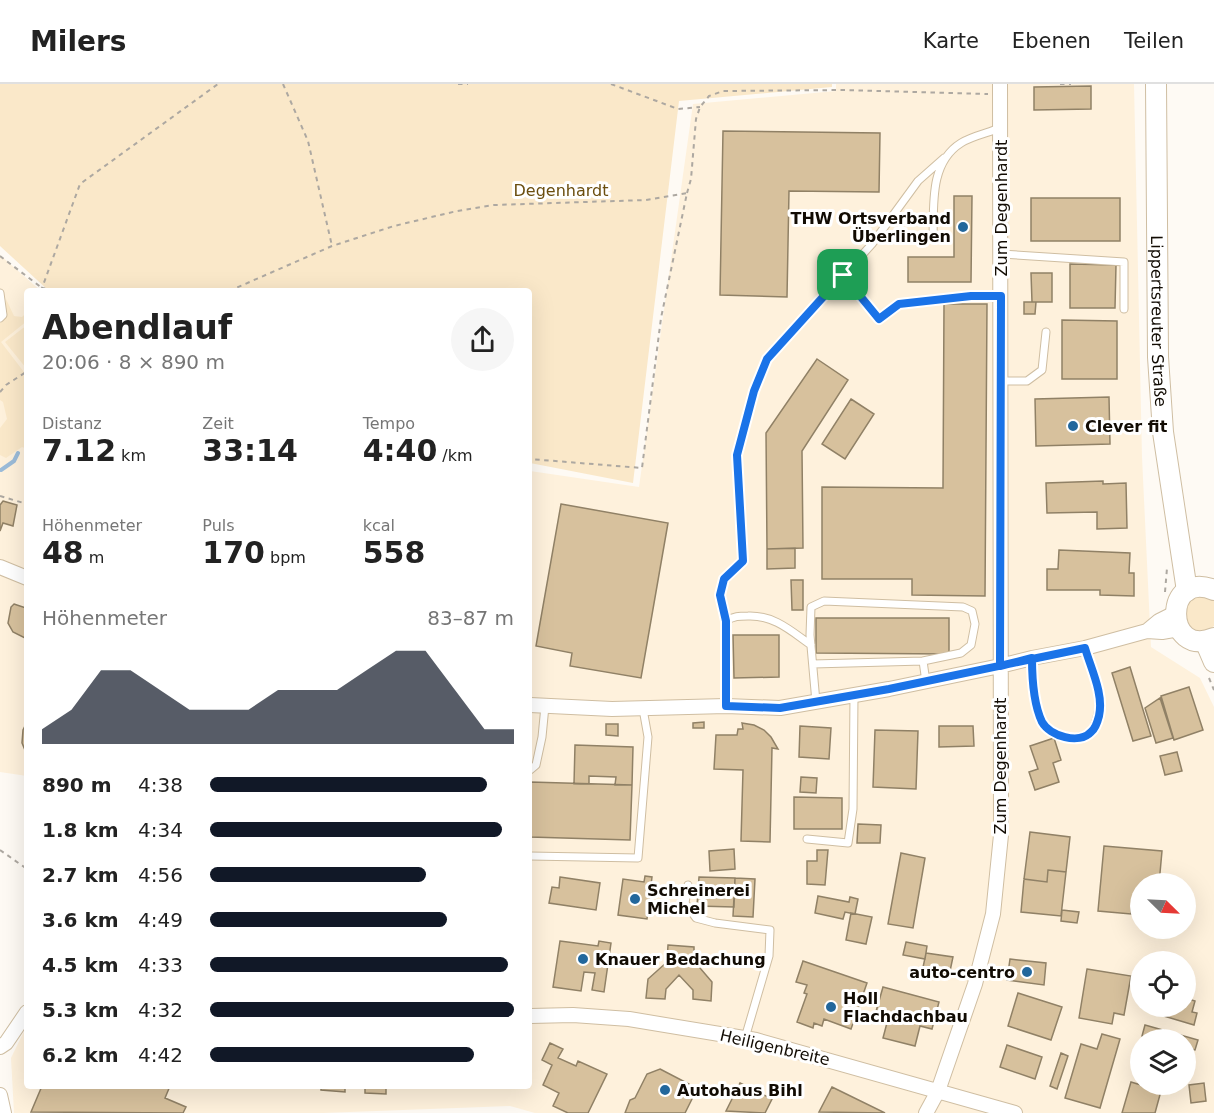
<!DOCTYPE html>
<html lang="de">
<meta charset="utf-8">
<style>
body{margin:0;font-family:"DejaVu Sans",sans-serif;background:#f6f6f6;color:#222;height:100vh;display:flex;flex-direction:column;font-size:22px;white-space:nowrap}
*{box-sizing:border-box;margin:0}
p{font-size:20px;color:#767676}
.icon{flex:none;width:33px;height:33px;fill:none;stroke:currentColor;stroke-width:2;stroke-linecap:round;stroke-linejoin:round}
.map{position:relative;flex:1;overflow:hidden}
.drawer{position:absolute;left:24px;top:204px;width:508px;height:801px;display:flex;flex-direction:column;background:#fff;border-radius:6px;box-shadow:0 6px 24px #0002}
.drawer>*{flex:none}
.needle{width:39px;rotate:114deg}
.controls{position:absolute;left:1130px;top:789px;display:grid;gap:12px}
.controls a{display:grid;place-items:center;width:66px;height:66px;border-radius:50%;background:#fff;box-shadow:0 6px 24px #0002;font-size:30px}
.pin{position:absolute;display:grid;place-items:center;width:51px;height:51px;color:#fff;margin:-26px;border-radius:12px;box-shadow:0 3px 9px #0006}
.round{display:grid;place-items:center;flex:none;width:63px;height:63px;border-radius:32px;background:#f6f6f6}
.summary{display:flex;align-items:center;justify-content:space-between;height:102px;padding:0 18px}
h1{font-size:33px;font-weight:700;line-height:45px}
.figures{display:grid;grid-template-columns:repeat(3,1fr);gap:9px;height:102px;padding:6px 18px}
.figures div{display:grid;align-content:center}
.figures b{font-size:30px;font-weight:700}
.figures small{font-size:16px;font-weight:400}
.figures p{font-size:16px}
.chart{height:168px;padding:12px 18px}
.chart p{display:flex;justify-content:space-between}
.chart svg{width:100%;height:108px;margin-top:6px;fill:#111827;opacity:.7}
ul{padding:0 18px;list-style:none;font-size:20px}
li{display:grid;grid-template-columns:96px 72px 1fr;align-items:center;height:45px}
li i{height:15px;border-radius:8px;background:#111827}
header{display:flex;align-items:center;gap:36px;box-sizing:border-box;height:84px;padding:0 30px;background:#fff;border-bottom:2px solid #e0e0e0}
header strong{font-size:28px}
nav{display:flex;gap:33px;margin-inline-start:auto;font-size:21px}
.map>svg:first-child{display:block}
.built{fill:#fef1dc;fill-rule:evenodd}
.green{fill:#fae8c9}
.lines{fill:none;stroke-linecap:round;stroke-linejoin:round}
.stream{stroke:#9bbbd8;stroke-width:4}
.building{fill:#d7c19d;stroke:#908166;stroke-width:1.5}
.service-casing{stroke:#cfbea2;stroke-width:9}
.minor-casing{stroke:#cfbea2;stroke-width:16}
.secondary-casing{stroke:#cfbea2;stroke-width:22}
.path{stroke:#ada8a1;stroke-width:2;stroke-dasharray:4.5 4.5;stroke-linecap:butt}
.service{stroke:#fff;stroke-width:7}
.minor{stroke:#fff;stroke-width:14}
.secondary{stroke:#fff;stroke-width:20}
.route-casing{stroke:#fff;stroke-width:12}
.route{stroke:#1a73e8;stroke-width:8}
.poi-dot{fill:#22679c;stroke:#fff;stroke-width:2}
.labels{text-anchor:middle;stroke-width:6;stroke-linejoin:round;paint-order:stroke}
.park-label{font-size:16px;fill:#6b4e0f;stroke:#fff}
.street-label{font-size:16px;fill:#110b03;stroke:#fff}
.poi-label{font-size:16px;font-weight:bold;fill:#110b03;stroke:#fff;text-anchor:start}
</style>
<header>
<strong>Milers</strong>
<nav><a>Karte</a><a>Ebenen</a><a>Teilen</a></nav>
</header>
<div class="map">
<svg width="1214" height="1029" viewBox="0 0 1214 1029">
<rect width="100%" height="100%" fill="#fefaf4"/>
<path class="built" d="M836,0h298l8,373 9,190 49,31 14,29v406h-679l-25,-7 -187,7h-309l-3,-55 16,-33v61h503v-615l109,16 54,-383 143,-13zM1140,800h45v44h-45zM1140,878h45v44h-45zM1140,956h45v44h-45z
M0,171l41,36h-14v485l-27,-4z"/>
<path class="green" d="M0,0h832v3l-153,14 -46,382 -103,-20v-172h-481l-49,-45z
M6,215l8,17 8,1 5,-5v9l-26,21 26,34v73l-5,-2 -16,11 -6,-3v-27l7,-9 -4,-17 -3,-2v-77l6,-7z
M27,241v42l-1,1 -21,-26z
M1190,511l24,3v28c-9,8 -16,5 -26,2l-6,-23z"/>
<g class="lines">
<path class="stream" d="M1,386l13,-9 4,-8"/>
</g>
<path class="building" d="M1091,2v23l-57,1v-23z
M723,47l157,2 -1,59 -90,-1 -2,106 -67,-2z
M954,112h18l-1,86h-63v-25h46z
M1031,114h89v43h-89z
M1070,180l46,1 -1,43h-45z
M1031,189h21v29h-20z
M1024,218h12l-1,12h-11z
M944,220h43l-2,292 -73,-1v-16h-90v-92l121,1z
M1062,236l55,1v58h-55z
M817,275l31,21 -46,71 1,97 -36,1 -1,-116z
M1109,313l1,47 -74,2 -1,-47z
M851,315l23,15 -29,45 -23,-15z
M1103,397v3l23,-1 1,45 -30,1v-17l-50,1 -1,-30z
M3,417l14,4 -4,21 -10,-3 -3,8v-26z
M561,420l107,19 -27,155 -71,-12 2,-13 -36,-7z
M795,464v20l-28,1v-20z
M1059,466l71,3 -1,20h5v23l-34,-1v-5h-53v-21h11z
M791,496h12v30h-11z
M14,520l12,4 1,31 -14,-7 -5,-9 3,-16z
M816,534h133v36l-133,-1z
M733,551h46v42l-45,1z
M1130,583l21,69 -18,5 -21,-68z
M1189,603l14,43 -29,10 -13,-44z
M1160,614l13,40 -17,5 -11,-35z
M27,638v33l-5,-12 1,-13z
M704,638v6h-11v-5z
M742,639l12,2 10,5 7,7 7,12 -6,-1 -2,94 -29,-1 2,-71 -29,-1 2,-34h21l1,-6h5z
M606,640h12v12l-12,-1z
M800,642l31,2 -2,31 -30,-2z
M939,642h34l1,20 -35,1z
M875,646l43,1 -2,58 -43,-2z
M1054,654l7,22 -8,3 6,19 -24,8 -6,-18 9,-3 -8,-23z
M575,661l58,2 -1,38h-17l1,-8 -27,-1v8h-15z
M1177,668l5,19 -17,4 -5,-19z
M801,693l16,1 -1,15 -16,-1z
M530,698l102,3 -2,55 -100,-3z
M794,713l48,1v31h-48z
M858,740l23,1 -1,18h-23z
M1030,748l40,5 -4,35 -18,-2 -1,12 -23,-3z
M1104,762l58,5 -3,33h-19v19l-8,-1 -1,12 -33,-3z
M734,765l1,20 -25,2 -1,-20z
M817,766h11l-3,35 -18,-1v-23h10z
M901,769l24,5 -12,70 -25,-4z
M1048,786l18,2 -5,44 -40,-4 3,-33 23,3z
M645,792l7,1 -5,42 -29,-4 5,-36 21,3z
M560,793l40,6 -4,27 -47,-7 3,-16 7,1z
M699,793l36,1 -1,29 -37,-1z
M735,794l20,1 -2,38 -20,-1z
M818,812l31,6 1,-5 8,2 -3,15 -10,-2 -2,7 -28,-6z
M1062,826l17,2 -2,11 -16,-2z
M851,829l21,4 -6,27 -20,-4z
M560,857l38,5 1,-5 12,2 -7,49 -12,-2 3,-17 -11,-1 -3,19 -28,-4z
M906,858l21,4 -2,13 -22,-4z
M668,861l26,2v14l18,21 -1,19 -18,-2v-9l-14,-15 -13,14 -1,10 -19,-1 2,-19 19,-17z
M926,869l27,4 -4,19 -27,-4z
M1010,875l36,4 -2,22 -37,-5z
M803,877l64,22 -16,46 -27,-10 -2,7 -8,-3 -1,5 -16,-6 10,-28 -3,-1 3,-8 -11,-3z
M1087,885l44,7 -7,39 -10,-2 -2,11 -33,-6z
M883,903l56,15 -7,27 -12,-3 -5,20 -32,-8 5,-19 -13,-4z
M1018,909l44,14 -11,33 -43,-14z
M1185,914l10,3 -3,11 5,1 -3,12 -47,-14 1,-5h37z
M1145,941l53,15 -3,10 -10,-2v-8h-30l-13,-4z
M1102,950l18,5 -20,69 -35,-10 16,-54 16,5z
M550,959l13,6 -5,9 18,8 2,-5 29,13 -19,39h-20l-15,-7 6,-13 -16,-8 9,-20 -10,-5z
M1007,961l35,12 -7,22 -35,-12z
M1061,969l7,3 -11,33 -7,-3z
M660,985l29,15 4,13 -8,16h-60l5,-13 5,-2 12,-24z
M1131,998l30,9 -6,22h-33z
M740,999l32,16 -7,14 -39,-2z
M1204,999l2,18 -15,2 -2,-18z
M42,1002h128l-5,12 21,9 -3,6 -152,-1z
M321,1002h24v6l-24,-2z
M365,1002h21v8l-21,-1z
M832,1003l53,26 -66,-1z"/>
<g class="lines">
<defs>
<path id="service" d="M933,155c1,-33 -4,-76 28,-96 11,-7 27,-10 39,-15
M1001,170l123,8v47
M843,191l36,44 20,-15 72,-8h30
M0,209l3,22 -3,3
M1002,297h25l15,-11 4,-38
M726,537c-8,-34 -9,-35 17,-60l-6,-106 17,-64 13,-32 105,-115 46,-63 26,-23
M1032,574c0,17 2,51 11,66 5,7 13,10 20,12 11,3 18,2 28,-3 17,-33 3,-53 -6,-85
M813,580l110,-3 3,21
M816,618l-6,-67 1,-28 13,-6 139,6 9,4 3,13 -4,21 -10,8 -38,8
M726,622v-85c8,-5 13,-5 22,-5 26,-1 43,15 63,29
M530,686l6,-5 6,-28 3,-31
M807,755l41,4 5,-34 1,-113
M530,772l108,2 10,-121 -5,-28
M688,801l-3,18 11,15 19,5 55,7 -1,26 -24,82"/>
<path id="minor" d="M0,483l27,11
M1147,547l12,-10 16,-8
M530,621l82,4 114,-3 54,2 109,-19 111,-23 32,-8 53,-10 62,-17 15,1 17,-3
M530,932l43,-1 56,4 127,21 259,73
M0,963l6,-4 21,-31
M0,1011l4,18
M926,1029l12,-22 37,-107 18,-70 8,-79 -1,-751"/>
<g id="secondary">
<path id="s1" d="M1156,0l2,273 5,75 24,159"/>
<path d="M1214,506c-51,-21 -50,69 0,48"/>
<path d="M1205,557l9,21"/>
</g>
</defs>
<use href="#service" class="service-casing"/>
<use href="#minor" class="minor-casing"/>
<use href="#secondary" class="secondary-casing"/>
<path class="path" d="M283,0l25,57 24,105
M458,0h10
M611,0l67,25 22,-2
M1060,0h11
M687,109l4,-14 5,-60 4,-12 9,-11 14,-5 120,-1 145,4
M0,172l46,35
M63,207l-21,-3 38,-104 138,-100
M229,207l103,-45 62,-20 63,-15 37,-6 152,-5 41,-7 -26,125 -19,150 -112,-9
M0,308l6,-7 20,-13 1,-3
M0,412l27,8
M1165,508l2,-24
M1209,594l5,12
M0,766l27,19"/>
<use href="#service" class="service"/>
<use href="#minor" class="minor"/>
<use href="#secondary" class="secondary"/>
</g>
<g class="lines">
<defs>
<path id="route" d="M843,191l-76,84 -13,32 -17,64 6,106 -19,18 -4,16 6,26v85l54,2 109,-19 196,-41c6,21 19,46 14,68 -1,4 -4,13 -8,16 -12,13 -41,4 -49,-10 -9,-19 -10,-44 -10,-64l-32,8 1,-370h-30l-72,8 -20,15 -36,-44"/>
</defs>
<use href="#route" class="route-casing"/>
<use href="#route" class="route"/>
</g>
<g class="poi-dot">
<circle cx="963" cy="143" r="6"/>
<circle cx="1073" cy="342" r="6"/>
<circle cx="635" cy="815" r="6"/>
<circle cx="583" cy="875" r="6"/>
<circle cx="1027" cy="888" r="6"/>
<circle cx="831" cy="923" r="6"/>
<circle cx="665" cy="1006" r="6"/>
</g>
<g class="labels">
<g class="park-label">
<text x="561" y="112">Degenhardt</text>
</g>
<g class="street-label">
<text transform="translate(1001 124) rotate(-90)" y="6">Zum Degenhardt</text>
<text dy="6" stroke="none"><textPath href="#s1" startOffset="237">Lippertsreuter Straße</textPath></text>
<text transform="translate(1000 682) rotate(-90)" y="6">Zum Degenhardt</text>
<text transform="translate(775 963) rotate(13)" y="6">Heiligenbreite</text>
</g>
<g class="poi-label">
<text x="951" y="140" text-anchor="end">THW Ortsverband<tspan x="951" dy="18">Überlingen</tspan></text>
<text x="1085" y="348">Clever fit</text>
<text x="647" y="812">Schreinerei<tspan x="647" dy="18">Michel</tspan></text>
<text x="595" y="881">Knauer Bedachung</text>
<text x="1015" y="894" text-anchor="end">auto-centro</text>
<text x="843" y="920">Holl<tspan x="843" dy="18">Flachdachbau</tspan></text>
<text x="677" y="1012">Autohaus Bihl</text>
</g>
</g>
</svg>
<div class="controls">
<a><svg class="needle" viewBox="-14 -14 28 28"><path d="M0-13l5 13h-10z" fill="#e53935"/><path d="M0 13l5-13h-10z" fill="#767676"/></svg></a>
<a><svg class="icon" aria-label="locate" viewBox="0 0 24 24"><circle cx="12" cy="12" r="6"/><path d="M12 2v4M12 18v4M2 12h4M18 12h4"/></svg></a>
<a><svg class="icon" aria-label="layers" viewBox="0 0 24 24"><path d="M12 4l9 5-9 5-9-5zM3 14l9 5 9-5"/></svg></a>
</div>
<div class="pin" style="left:843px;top:191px;background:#1e9e55"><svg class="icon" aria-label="arrive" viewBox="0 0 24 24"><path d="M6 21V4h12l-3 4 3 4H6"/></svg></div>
<section class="drawer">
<div class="summary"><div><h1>Abendlauf</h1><p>20:06 · 8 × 890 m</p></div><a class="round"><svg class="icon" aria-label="share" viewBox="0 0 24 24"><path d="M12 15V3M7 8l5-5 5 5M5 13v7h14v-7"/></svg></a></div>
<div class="figures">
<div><p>Distanz</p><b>7.12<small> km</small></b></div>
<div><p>Zeit</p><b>33:14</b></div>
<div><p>Tempo</p><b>4:40<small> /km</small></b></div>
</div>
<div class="figures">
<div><p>Höhenmeter</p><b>48<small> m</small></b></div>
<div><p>Puls</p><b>170<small> bpm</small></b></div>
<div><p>kcal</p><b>558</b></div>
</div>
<div class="chart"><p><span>Höhenmeter</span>83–87 m</p>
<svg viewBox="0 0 160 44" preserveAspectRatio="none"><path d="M0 44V38L10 30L20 14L30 14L40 22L50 30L60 30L70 30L80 22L90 22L100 22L110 14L120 6L130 6L140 22L150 38L160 38V44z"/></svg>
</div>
<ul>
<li><b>890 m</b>4:38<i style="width:91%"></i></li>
<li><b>1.8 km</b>4:34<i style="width:96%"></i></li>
<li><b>2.7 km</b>4:56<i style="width:71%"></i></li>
<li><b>3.6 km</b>4:49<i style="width:78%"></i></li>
<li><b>4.5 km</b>4:33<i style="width:98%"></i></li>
<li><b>5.3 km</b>4:32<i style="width:100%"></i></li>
<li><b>6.2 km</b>4:42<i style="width:87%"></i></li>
</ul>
</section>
</div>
